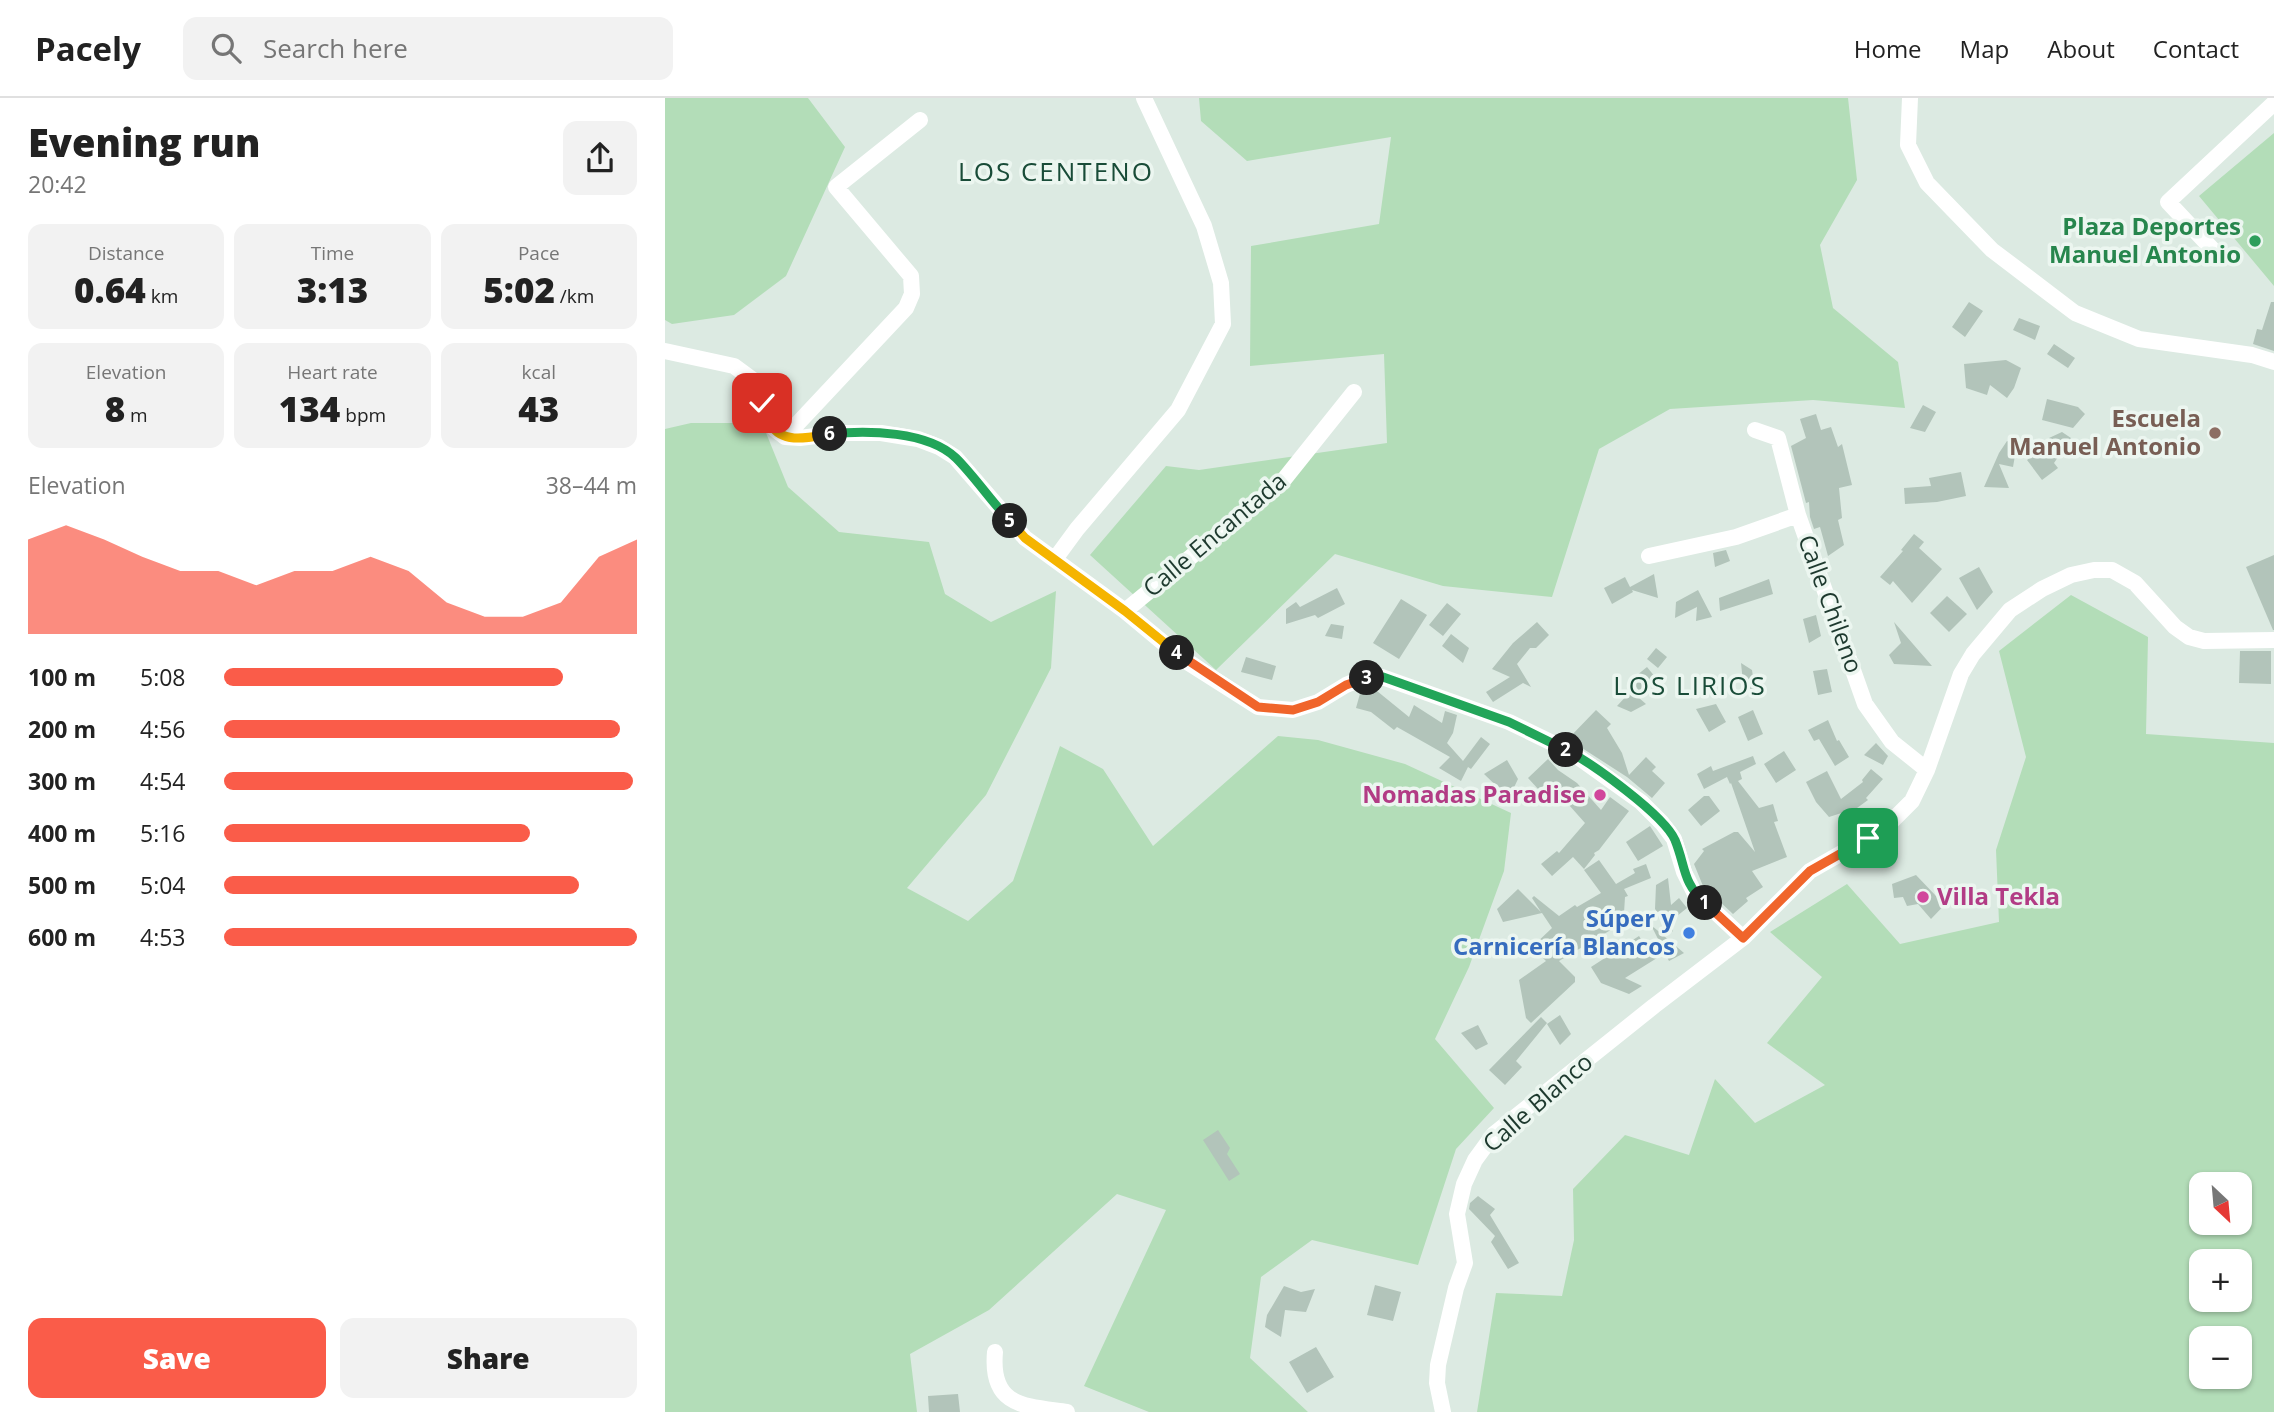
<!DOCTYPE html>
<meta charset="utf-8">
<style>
body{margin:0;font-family:"Open Sans",sans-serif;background:#f2f2f2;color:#222;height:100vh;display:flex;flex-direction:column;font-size:26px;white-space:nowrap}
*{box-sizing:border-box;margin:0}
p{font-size:23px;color:#767676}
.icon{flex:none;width:38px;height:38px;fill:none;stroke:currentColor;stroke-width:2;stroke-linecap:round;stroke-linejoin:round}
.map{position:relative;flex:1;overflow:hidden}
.panel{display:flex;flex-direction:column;background:#fff;width:665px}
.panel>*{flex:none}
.needle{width:46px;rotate:154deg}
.fabs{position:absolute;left:1524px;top:1074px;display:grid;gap:14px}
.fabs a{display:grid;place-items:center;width:63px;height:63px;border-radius:14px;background:#fff;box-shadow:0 2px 5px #0004;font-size:35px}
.pin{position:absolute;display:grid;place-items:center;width:60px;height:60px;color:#fff;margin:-30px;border-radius:14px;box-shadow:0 4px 10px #0006}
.km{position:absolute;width:35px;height:35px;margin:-18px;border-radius:50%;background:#222;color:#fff;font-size:19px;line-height:35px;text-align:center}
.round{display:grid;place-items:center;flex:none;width:74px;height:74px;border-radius:14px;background:#f2f2f2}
.head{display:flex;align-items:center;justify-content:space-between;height:119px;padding:0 28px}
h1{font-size:38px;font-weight:800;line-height:52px}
.figures{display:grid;grid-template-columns:repeat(3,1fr);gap:10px;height:119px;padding:7px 28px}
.figures div{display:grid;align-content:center;border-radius:14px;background:#f2f2f2;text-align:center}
.figures b{font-size:35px;font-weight:800}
.figures small{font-size:19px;font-weight:400}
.figures p{font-size:19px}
.chart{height:196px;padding:14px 28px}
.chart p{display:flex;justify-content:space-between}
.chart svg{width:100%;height:126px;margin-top:7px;fill:#fa5c49;opacity:.7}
.primary-button{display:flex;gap:14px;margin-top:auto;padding:14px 28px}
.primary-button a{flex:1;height:80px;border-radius:14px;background:#fa5c49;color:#fff;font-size:28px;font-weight:800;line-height:80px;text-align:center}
.primary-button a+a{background:#f2f2f2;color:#222}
ul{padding:0 28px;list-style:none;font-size:23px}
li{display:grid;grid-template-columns:112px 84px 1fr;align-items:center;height:52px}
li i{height:18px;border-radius:9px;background:#fa5c49}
header{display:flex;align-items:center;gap:42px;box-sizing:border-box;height:98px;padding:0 35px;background:#fff;border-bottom:2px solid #e0e0e0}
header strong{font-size:33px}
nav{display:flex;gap:38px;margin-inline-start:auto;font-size:24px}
.search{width:490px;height:63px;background:#f2f2f2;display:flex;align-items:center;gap:18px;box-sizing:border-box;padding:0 24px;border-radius:14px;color:#767676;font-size:26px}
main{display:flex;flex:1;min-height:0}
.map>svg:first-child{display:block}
.green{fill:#b3ddb8;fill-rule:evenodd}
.building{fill:#b2c4ba}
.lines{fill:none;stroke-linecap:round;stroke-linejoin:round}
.minor{stroke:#fff;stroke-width:16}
.split-1-casing{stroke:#fff;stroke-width:14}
.split-2-casing{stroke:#fff;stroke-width:14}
.split-3-casing{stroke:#fff;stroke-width:14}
.split-4-casing{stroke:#fff;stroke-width:14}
.split-5-casing{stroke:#fff;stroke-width:14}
.split-6-casing{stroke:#fff;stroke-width:14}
.split-7-casing{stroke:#fff;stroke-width:14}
.split-1{stroke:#f0652b;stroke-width:9}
.split-2{stroke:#22a559;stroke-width:9}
.split-3{stroke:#22a559;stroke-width:9}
.split-4{stroke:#f0652b;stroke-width:9}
.split-5{stroke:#f5b400;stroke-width:9}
.split-6{stroke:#22a559;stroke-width:9}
.split-7{stroke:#f5b400;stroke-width:9}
.leisure-dot{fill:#2e9e5b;stroke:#ecf6f0;stroke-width:2.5}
.education-dot{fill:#8d6e63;stroke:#ecf6f0;stroke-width:2.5}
.hotel-dot{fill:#d1479c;stroke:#ecf6f0;stroke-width:2.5}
.shop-dot{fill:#3f7fe0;stroke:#ecf6f0;stroke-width:2.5}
.labels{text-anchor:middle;stroke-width:7;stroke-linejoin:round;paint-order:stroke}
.leisure-label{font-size:24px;font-weight:bold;fill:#27864d;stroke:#ecf6f0;text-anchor:end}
.education-label{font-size:24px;font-weight:bold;fill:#785e54;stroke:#ecf6f0;text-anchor:end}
.street-label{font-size:24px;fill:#1d392e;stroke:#ecf6f0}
.hotel-label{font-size:24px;font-weight:bold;fill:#b23c85;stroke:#ecf6f0;text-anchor:end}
.shop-label{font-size:24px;font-weight:bold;fill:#366cbe;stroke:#ecf6f0;text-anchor:end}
.neighbourhood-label{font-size:26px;letter-spacing:2px;fill:#194c38;stroke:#ecf6f0}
</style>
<header>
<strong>Pacely</strong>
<div class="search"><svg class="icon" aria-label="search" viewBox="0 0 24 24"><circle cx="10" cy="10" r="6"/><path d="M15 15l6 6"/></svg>Search here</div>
<nav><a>Home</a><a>Map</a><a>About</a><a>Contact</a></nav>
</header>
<main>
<section class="panel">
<div class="head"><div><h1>Evening run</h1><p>20:42</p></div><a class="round"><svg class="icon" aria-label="share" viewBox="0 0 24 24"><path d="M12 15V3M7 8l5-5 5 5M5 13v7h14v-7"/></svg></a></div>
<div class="figures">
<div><p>Distance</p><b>0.64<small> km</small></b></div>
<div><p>Time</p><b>3:13</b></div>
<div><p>Pace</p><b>5:02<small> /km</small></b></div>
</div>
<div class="figures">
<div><p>Elevation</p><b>8<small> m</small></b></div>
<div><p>Heart rate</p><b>134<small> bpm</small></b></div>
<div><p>kcal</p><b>43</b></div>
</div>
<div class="chart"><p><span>Elevation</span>38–44 m</p>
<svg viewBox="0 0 160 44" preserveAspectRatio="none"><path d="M0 44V11L10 6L20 11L30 17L40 22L50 22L60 27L70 22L80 22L90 17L100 22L110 33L120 38L130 38L140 33L150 17L160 11V44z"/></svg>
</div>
<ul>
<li><b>100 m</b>5:08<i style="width:82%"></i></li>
<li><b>200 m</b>4:56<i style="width:96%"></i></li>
<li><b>300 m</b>4:54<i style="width:99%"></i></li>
<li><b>400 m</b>5:16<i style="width:74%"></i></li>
<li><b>500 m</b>5:04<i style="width:86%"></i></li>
<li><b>600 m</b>4:53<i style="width:100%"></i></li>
</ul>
<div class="primary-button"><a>Save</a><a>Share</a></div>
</section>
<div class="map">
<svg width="1609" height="1314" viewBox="0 0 1609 1314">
<rect width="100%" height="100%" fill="#dceae2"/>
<path class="green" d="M0,0h143l37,49 -59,129 -52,39 -62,9 -7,-4z
M534,0h649l9,82 -37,65 13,63 65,54 7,46 -92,-8 -143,9 -71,40 -47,148 -109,-11 -108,-32 -119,116 -126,-115 76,-89 33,4 188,-27 -3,-89 -134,12 1,-120 128,-22 12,-87 -144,24 -46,-40z
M1609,35v153l-75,-90z
M26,325h71l26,64 51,45 90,10 16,52 46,28 65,-31 -5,77 -65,127 -79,93 61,33 45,-40 47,-135 43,23 50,77 125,-110 40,4 87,24 106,49 -7,58 -35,96 -34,72 59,69 -38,41 -38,116 -106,-25 -51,37 -11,81 58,54h-159l-65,-26 82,-176 -49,-16 -128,116 -79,44 7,58h-252v-983z
M1406,497l77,42 -2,97 128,9v669h-797l19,-119 66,3 12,-56 -1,-51 52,-54 64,20 26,-76 40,44 70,-38 -58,-42 55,-66 -52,-45 77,-48 53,60 99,-22 -3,-72 30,-93 -27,-106zM1536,1087h39v38h-39zM1536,1164h39v38h-39zM1536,1241h39v38h-39z"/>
<path class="building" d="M1304,204l14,9 -18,26 -13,-10z
M1606,204h3v49l-21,-7 4,-15 5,1z
M1354,220l21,8 -5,14 -22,-10z
M1389,246l21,14 -7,10 -21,-14z
M1341,262l15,8 -7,20 -7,10 -17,-13 -3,10 -21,-7 -2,-24z
M1382,301l31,8 7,7 -12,14 -31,-8z
M1258,307l13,7 -11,20 -15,-4z
M1151,316l5,16 10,-3 7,20 4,-3 10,41 -13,3 3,30 -4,2 6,25 -16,11 -8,-29 -6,2 -4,-12 -1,-15 -3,1 -15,-57 15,-8 -6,-19z
M1397,334l9,6 -17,25 4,5 -16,12 -15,-20 25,-19 -3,-3z
M1342,343l10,3 -4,23 -14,-3 10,24 -25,-1 15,-34z
M1296,374l5,24 -29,6 -32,2 -1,-16 27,-2 -2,-8z
M1249,436l10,8 -5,6 23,21 -30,34 -19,-22 -3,4 -10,-8 23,-26 -2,-1z
M1061,452l4,11 -15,6 -2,-14z
M1609,457v75h-1l-27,-63z
M1314,469l14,25 -16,18 -18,-32z
M989,476l4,24 -26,-8 1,2 -21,12 -8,-16 21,-11 5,10z
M1104,481l4,15 -53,17 -1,-13z
M672,490l8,16 -27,14 -3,-3 -29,9v-15l10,-7 4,5z
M1033,492l14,27 -16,4 1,-14 -22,11 1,-16z
M1282,498l20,18 -18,18 -19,-19z
M736,501l26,16 -28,44 -26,-16z
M782,505l14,11 -18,22 -14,-11z
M1151,517l5,21 -12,7 -6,-24z
M872,524l12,13 -13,13h-6l-13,16 14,23 -8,-4 -30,19 -7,-10 24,-15 -18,-8 21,-26z
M1229,524l38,44 -38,-2 -5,-9 12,-12z
M666,526l13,2 -2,13 -17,-3z
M786,536l18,14 -6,15 -21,-17z
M991,550l11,9 -9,11 -11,-9z
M1575,553h31v33l-32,-1z
M581,559l30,9 -4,14 -31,-8z
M1076,565l11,7 3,21 -11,1z
M982,569l13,16 -20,9 -9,-12z
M1162,571l5,23 -14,3 -5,-24z
M703,591l9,2 32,26 5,-12 28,18 3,-12 12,4 -4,18 -6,10 16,18 18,-24 9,7 -19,25 -3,-2 -7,14 -22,-13 11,-11 -53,-30 -3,3 -23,-18 -15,-4 5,-18z
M966,593l15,13 -15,8 -14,-6z
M1051,606l10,18 -17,10 -13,-23z
M931,612l15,14 -4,4 15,25 7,22 17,-18 10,10 -4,4 13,12 -13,15 -25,-21 -59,-38z
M1088,612l10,24 -15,7 -10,-24z
M1163,622l9,21 2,-1 10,17 -14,9 -16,-27 -5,2 -6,-11z
M1211,645l12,13 -5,9 -19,-10z
M1119,653l12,19 -20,13 -12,-19z
M1088,658l3,8 -16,8 2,7 -4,2 21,27 14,-4 5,17 -4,1 13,35 -35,14 11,16 -17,11 2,3 -15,13 -30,-28 -9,-22 10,-13 -2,-2 32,-17h4l17,20 -24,-69 -1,1 -3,-7 -23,12 -7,-15 14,-8 2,5z
M883,661l10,11 19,13 24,27 9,-13 19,14 -30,39 -5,3 1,2 -11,14 -11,-12 -21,19 -11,-12 16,-13 2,2 26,-30 -24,-27 -4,3 -12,-14 -6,5 -11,-12z
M842,662l11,19 -9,19 -25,-24z
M1206,671l12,10 -17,19 2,2 -11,8 -28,9 -13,-15 -10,-20 21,-11 14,28 22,-17 -1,-2z
M1039,698h5l11,15 -19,15 -13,-16z
M985,728l13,20 -25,15 -12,-19z
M934,762l17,24 19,-11 -2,-4 13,-5 5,14 -27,11 4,7 -3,1 -1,16 5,6 -70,42 16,16v5l-44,41 -5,-5 -7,-38 27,-19 -14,-14 20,-19 -10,-15 -39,9 -6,-13 21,-20 23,23 -9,-14 2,-2 25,20 16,-11 2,2 24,-14 -17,-23z
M1251,777l20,21 11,-10 6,10 -22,23 -13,-15 -11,2 -4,-9 -9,1 -2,-14z
M1003,780l3,27 8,-7 8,10 -15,12 1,12 -18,-23 1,-24z
M986,827l33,28 -15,8 -4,-8 -40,25 17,8 -13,8 -28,-11 -10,-16 48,-31 7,11 13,-6z
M895,917l11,19 -11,11 -13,-21z
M876,919l6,6 -31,38 6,6 -17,18 -16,-15z
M813,927l10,19 -12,6 -15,-17z
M553,1032l12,18 -3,6 13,20 -11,7 -26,-41z
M813,1098l17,13 -5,6 29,48 -11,6 -17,-27 4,-6 -26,-27 1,-6z
M710,1187l26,7 -8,29 -26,-6z
M619,1188l17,6 14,-3 -9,23 -21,-2 -4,27 -16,-10 2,-12z
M651,1249l18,30 -27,16 -18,-31z
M293,1296l2,18h-31l-1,-16z"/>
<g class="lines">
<path class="minor" d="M1245,0l-2,47 19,38 65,67 83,63 64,26 113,16 22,7
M1549,153l-46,-49 106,-99
M0,253l69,15 19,14 18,46 14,11 15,1 39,-5h42l37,6 21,8 16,10 70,81 100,73 59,49 74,47 35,3 25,-8 28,-17 15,-6 21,-2 127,45 62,30 70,50 21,21 12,16 10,33 10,20 49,46
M1090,332l23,8 20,77 67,189 27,38 35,28
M120,339l121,-129 6,-14 -1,-18 -75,-89 84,-67
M984,458l87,-19 62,-22
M390,461l22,-30 101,-119 45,-86 -2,-41 -17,-57 -60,-128
M460,513l157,-129 72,-90
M330,1254c-5,55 30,54 72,60
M778,1314l-6,-29 1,-18 18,-77 9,-25 -8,-49 7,-30 11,-24 19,-26 160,-128 89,-68 67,-67 58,-33 20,-13 24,-24 15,-31 34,-96 12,-20 37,-44 32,-21 29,-14 23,-5h18l23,13 40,44 14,10 15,4 70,-1"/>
</g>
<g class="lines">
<defs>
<path id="split-1" d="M1040,805l38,35 67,-67 58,-33"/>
<path id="split-2" d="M901,652c26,13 98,65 109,90 11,27 7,42 30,63"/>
<path id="split-3" d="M702,580l16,-1 126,45 57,28"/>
<path id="split-4" d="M512,555l81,54 35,3 25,-8 28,-17 21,-7"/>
<path id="split-5" d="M345,423l15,17 100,73 52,42"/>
<path id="split-6" d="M165,336c37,-4 98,-3 126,24 19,19 35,43 54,63"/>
<path id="split-7" d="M97,305c3,7 5,15 9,22 12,20 40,12 59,9"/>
</defs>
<use href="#split-1" class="split-1-casing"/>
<use href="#split-2" class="split-2-casing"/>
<use href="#split-3" class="split-3-casing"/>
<use href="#split-4" class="split-4-casing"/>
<use href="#split-5" class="split-5-casing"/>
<use href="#split-6" class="split-6-casing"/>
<use href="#split-7" class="split-7-casing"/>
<use href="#split-1" class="split-1"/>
<use href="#split-2" class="split-2"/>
<use href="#split-3" class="split-3"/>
<use href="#split-4" class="split-4"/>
<use href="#split-5" class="split-5"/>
<use href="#split-6" class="split-6"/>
<use href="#split-7" class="split-7"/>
</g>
<circle class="leisure-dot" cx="1590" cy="143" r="7"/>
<circle class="education-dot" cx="1550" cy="335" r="7"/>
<g class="hotel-dot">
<circle cx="935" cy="697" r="7"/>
<circle cx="1258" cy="799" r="7"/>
</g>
<circle class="shop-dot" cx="1024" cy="835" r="7"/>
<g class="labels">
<g class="leisure-label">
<text x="1576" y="137">Plaza Deportes<tspan x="1576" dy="28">Manuel Antonio</tspan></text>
</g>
<g class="education-label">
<text x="1536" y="329">Escuela<tspan x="1536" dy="28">Manuel Antonio</tspan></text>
</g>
<g class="street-label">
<text transform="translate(550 437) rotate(-40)" y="8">Calle Encantada</text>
<text transform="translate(1165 506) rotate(70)" y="8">Calle Chileno</text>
<text transform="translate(873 1005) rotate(-41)" y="8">Calle Blanco</text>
</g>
<g class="hotel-label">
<text x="921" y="705">Nomadas Paradise</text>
<text x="1272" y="807" text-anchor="start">Villa Tekla</text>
</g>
<g class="shop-label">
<text x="1010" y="829">Súper y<tspan x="1010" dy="28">Carnicería Blancos</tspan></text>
</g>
<g class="neighbourhood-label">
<text x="391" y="83">LOS CENTENO</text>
<text x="1025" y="597">LOS LIRIOS</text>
</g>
</g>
</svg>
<div class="fabs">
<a><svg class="needle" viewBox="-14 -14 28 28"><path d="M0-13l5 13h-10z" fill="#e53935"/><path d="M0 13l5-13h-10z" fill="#767676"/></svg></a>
<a>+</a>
<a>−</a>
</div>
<div class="pin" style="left:1203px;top:740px;background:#1e9e55"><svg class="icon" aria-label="arrive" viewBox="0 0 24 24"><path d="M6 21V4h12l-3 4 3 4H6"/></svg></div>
<div class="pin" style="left:97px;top:305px;background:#d93025"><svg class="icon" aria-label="check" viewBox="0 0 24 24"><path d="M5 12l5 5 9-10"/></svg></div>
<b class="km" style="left:1040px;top:805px">1</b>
<b class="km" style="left:901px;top:652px">2</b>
<b class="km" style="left:702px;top:580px">3</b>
<b class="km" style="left:512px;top:555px">4</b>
<b class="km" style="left:345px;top:423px">5</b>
<b class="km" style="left:165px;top:336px">6</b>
</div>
</main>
